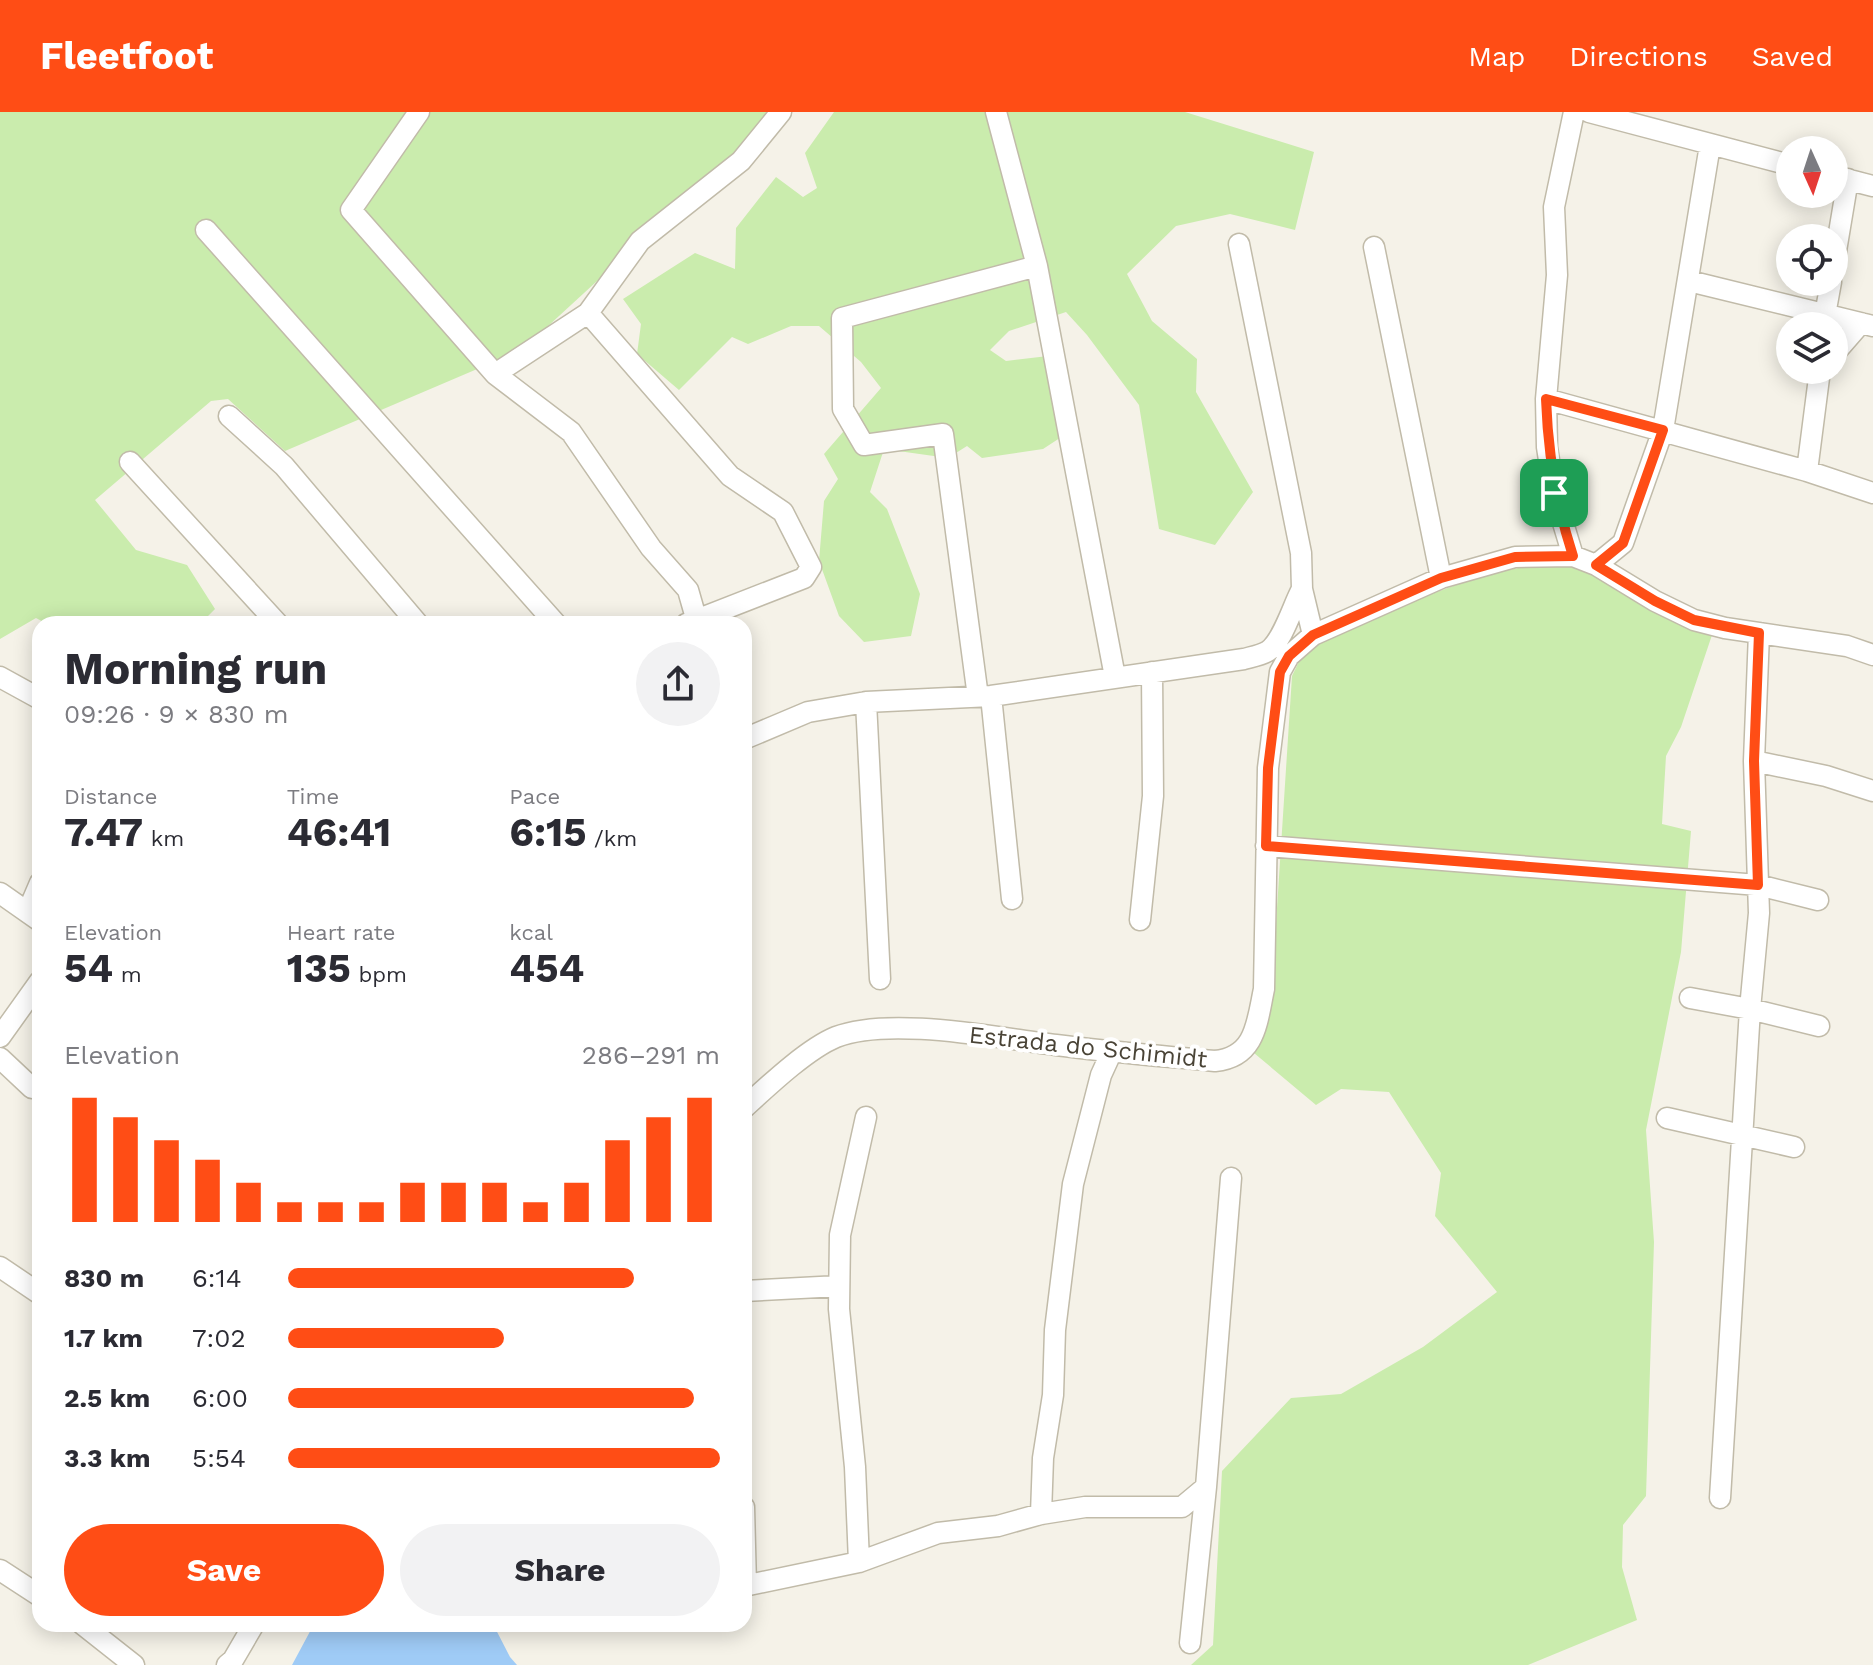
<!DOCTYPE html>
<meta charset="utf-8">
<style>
body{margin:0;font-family:"Work Sans",sans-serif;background:#f2f2f3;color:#2b2b33;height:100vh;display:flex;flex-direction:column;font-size:30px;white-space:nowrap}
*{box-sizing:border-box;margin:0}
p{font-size:26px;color:#7c7c81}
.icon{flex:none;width:44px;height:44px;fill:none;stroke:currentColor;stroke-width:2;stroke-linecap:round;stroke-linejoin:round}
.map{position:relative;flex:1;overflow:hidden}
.drawer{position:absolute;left:32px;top:504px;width:720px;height:1016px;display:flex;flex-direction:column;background:#fff;border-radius:24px;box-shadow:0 4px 20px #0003}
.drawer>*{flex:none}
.needle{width:52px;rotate:177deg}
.buttons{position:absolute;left:1776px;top:24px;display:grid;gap:16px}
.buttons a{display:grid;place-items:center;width:72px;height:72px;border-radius:50%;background:#fff;box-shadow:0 4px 20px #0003;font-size:40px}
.pin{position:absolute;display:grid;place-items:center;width:68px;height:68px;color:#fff;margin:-34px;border-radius:16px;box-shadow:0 4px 12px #0006}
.round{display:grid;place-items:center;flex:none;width:84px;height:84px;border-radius:42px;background:#f2f2f3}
.head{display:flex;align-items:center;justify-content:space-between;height:136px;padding:0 32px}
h1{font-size:44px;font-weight:700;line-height:60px}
.figures{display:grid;grid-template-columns:repeat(3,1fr);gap:12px;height:136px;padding:8px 32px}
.figures div{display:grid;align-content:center}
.figures b{font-size:40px;font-weight:700}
.figures small{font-size:22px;font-weight:400}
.figures p{font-size:22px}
.chart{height:224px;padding:16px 32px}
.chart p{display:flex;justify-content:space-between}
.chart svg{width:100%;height:144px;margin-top:8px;stroke:#ff4d15;stroke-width:6}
.primary-button{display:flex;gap:16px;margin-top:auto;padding:16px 32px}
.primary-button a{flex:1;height:92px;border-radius:48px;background:#ff4d15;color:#fff;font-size:32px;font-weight:700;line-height:92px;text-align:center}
.primary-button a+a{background:#f2f2f3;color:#2b2b33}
ul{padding:0 32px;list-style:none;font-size:26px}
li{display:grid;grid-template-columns:128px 96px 1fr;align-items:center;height:60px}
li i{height:20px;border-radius:10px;background:#ff4d15}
header{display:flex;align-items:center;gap:48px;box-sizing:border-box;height:112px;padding:0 40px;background:#ff4d15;color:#fff}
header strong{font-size:38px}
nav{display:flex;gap:44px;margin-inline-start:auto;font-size:28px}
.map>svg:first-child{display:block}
.green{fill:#caecad}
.water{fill:#9fcbf6}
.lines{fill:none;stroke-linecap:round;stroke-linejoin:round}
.minor-casing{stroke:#c1bba9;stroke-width:23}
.minor{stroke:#fff;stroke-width:20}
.route-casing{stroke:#fff;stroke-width:16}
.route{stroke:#ff4d15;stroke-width:10}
.labels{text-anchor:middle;stroke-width:8;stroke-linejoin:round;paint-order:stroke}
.street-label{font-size:24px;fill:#494336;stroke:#fff}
</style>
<header>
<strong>Fleetfoot</strong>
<nav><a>Map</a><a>Directions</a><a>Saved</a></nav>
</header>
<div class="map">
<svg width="1873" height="1553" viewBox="0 0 1873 1553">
<rect width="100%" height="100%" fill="#f5f2e8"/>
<path class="green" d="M0,0h781l-259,238 -237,101 -57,-52 -17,2 -116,99 41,50 51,15 28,44 -15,15h-153l-11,-6 -36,21z
M834,0h351l129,40 -19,78 -65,-16 -54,12 -49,48 25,47 45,38 -1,33 57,100 -38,53 -56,-16 -20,-124 -52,-70 -21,-23 -57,19 -19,19 16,11 42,-5 21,76 -26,17 -61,9 -15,-12 -19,12 -64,-9 -14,43 17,17 33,85 -9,42 -47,6 -25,-26 -20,-55 5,-60 14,-22 -14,-25 57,-66 -20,-26 -42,-36h-28l-43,18 -16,-7 -53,53 -42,-36 4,-30 -18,-25 72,-46 40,16 1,-41 40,-51 27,20 14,-9 -12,-35z
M1559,448l36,8 117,67 -31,92 -15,29 -4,68 29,7 -10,121 -35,178 8,112 -8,254 -23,29 -1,42 15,53 -109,45h-337l22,-20 9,-174 69,-73 50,-4 82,-47 74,-55 -62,-76 6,-43 -52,-81 -48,-3 -25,16 -62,-52 17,-52 21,-325 13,-27 94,-43 84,-31z"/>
<path class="water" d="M314,1512h179l17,33 7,8h-225z"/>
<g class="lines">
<defs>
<path id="minor" d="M419,0l-68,98 144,164 76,58 80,116 37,42 8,28
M996,0l41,154 78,411
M1589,0l201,53
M1834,64l39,10
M206,118l350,394
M1239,132l62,309 1,36 11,46
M1374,135l67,331
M1834,151l14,-84
M1689,169l184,45
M588,201l142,163 53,36 28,55 -7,11 -118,46
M1825,203l6,-33
M1834,242l27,-31
M495,262l93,-61 52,-72 101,-80 40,-49
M1546,287l261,72 66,22
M229,304l55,50 134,158
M130,350l148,162
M1807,359l13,-101
M1573,444l-19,-63 -7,-46 -1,-48 11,-124 -3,-68 20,-95
M1596,453l27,-22 40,-113 47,-285
M0,565l40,22
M991,584l21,203
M978,585l-35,-263 -79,11 -21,-36 -1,-91 195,-52
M744,627l64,-27 58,-10
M1754,649l72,15 47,15
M1266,734l492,39 60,15
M0,781l40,28
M28,799l12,-28
M1140,808l13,-124 -1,-124
M880,867l-14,-277 125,-6 253,-37c7,-2 18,-4 24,-8 15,-10 25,-46 34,-62
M1690,886l60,11 69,17
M0,925l40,-56
M0,946l32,30
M744,996c24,-22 63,-59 92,-71 54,-21 161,1 220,8 53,7 106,11 159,16 41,-4 42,-39 49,-72l4,-221 12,-96 9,-16 24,-21 128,-57 74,-21 58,-1 23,9 59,36 39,19 31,8 122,18 26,9
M1667,1006l127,29
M0,1155l40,27
M744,1179l95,-5
M1720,1386l30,-489 9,-96 -5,-152 5,-128
M744,1395l2,79
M1041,1402l2,-56 10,-63 2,-65 18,-146 28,-109 11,-24
M859,1450l-4,-95 -16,-158 1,-74 26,-118
M0,1458l40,26
M744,1474l115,-24 79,-29 60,-7 43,-12 44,-7h97l24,-20
M82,1512l52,41
M1190,1531l16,-156 25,-309
M227,1553l6,-5 21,-36"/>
</defs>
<use href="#minor" class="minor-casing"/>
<use href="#minor" class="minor"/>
</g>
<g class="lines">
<defs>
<path id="route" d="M1546,287l117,31 -40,113 -27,22 59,36 39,19 65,13 -5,128 4,124 -492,-39 2,-78 12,-96 9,-16 24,-21 128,-57 74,-21 58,-1c-17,-52 -25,-102 -27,-157z"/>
</defs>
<use href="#route" class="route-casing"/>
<use href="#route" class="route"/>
</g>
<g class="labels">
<g class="street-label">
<text transform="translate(1088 935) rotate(6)" y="8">Estrada do Schimidt</text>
</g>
</g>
</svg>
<div class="buttons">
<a><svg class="needle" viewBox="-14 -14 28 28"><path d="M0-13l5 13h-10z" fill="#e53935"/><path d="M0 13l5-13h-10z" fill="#7c7c81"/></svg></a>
<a><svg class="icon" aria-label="locate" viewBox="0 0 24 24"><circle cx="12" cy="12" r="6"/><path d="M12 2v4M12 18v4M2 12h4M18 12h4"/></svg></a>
<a><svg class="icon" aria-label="layers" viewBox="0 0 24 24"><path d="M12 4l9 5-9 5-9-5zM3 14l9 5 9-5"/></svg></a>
</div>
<div class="pin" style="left:1554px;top:381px;background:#1e9e55"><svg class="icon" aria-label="arrive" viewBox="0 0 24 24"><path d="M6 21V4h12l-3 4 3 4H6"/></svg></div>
<section class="drawer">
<div class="head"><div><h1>Morning run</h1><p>09:26 · 9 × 830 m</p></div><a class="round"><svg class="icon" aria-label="share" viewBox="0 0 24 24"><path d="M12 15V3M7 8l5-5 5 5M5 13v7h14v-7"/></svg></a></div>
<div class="figures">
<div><p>Distance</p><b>7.47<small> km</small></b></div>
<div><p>Time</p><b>46:41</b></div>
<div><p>Pace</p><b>6:15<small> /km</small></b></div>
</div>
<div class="figures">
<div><p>Elevation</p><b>54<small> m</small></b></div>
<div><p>Heart rate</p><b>135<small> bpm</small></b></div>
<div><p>kcal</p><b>454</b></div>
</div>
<div class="chart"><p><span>Elevation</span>286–291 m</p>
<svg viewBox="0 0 160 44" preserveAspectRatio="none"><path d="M5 44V6M15 44V12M25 44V19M35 44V25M45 44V32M55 44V38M65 44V38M75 44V38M85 44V32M95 44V32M105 44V32M115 44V38M125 44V32M135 44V19M145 44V12M155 44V6"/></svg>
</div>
<ul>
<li><b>830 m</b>6:14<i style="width:80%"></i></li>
<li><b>1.7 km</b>7:02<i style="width:50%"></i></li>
<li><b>2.5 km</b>6:00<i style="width:94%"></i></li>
<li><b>3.3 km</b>5:54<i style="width:100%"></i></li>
</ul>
<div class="primary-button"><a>Save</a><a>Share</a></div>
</section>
</div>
